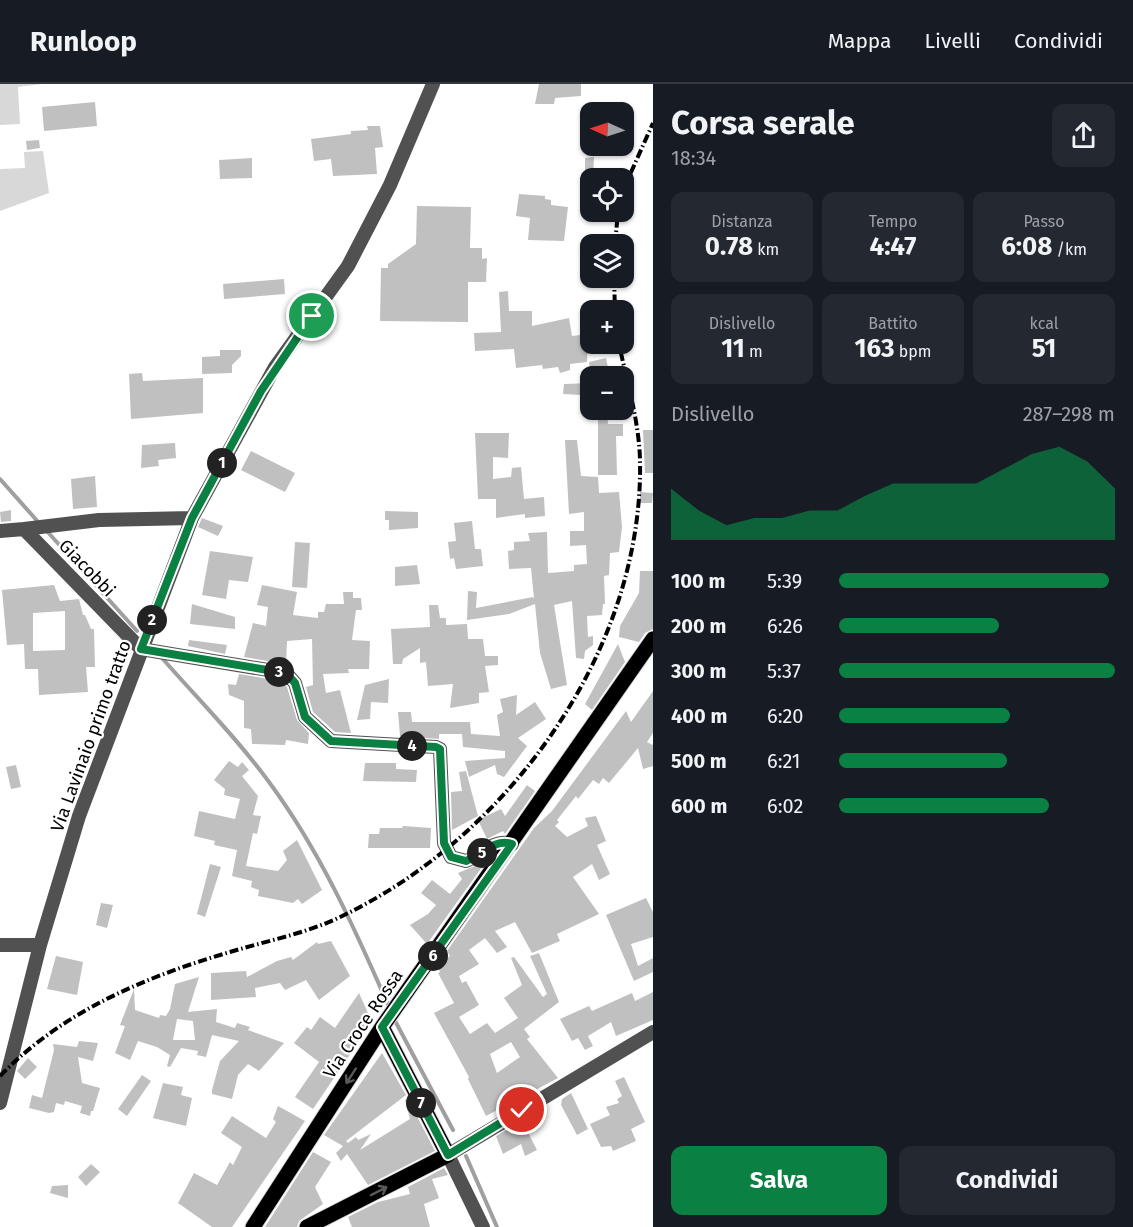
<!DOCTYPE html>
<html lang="it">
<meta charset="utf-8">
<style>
body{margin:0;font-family:"Fira Sans",sans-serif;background:#242831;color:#f1f3f6;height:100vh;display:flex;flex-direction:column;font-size:22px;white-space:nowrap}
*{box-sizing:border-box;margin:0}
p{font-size:20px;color:#9ea1a6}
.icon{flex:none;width:33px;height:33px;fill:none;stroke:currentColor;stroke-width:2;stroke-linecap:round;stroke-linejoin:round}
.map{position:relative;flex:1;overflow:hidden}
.drawer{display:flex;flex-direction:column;background:#171b24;width:480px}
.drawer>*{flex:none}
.needle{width:39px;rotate:273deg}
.buttons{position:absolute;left:580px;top:18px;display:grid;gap:12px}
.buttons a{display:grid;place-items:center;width:54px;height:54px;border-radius:12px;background:#171b24;box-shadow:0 2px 4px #0004;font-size:30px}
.pin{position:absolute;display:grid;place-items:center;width:51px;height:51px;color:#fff;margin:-26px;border:3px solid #fff;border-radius:50%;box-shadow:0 2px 6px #0007}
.km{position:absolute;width:30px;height:30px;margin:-15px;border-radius:50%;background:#222;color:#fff;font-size:16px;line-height:30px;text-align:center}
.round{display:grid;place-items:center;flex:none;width:63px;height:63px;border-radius:12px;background:#242831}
.headline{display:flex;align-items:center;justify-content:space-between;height:102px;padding:0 18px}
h1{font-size:33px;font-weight:700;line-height:45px}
.metrics{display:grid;grid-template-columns:repeat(3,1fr);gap:9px;height:102px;padding:6px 18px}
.metrics div{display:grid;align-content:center;border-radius:12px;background:#242831;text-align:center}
.metrics b{font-size:26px;font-weight:700}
.metrics small{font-size:16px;font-weight:400}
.metrics p{font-size:16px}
.chart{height:168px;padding:12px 18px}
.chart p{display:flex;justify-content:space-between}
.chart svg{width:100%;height:108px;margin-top:6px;fill:#0b8043;opacity:.7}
.primary-button{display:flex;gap:12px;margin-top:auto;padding:12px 18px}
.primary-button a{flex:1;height:69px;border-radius:12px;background:#0b8043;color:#fff;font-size:24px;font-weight:700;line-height:69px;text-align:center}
.primary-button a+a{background:#242831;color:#f1f3f6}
ul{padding:0 18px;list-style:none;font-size:20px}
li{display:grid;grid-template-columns:96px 72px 1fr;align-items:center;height:45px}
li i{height:15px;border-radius:8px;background:#0b8043}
header{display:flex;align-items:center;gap:36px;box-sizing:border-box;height:84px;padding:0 30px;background:#171b24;border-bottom:2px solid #363941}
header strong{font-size:28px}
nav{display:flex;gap:33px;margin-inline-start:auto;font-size:21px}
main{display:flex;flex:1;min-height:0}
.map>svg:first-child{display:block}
.green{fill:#d8d8d8}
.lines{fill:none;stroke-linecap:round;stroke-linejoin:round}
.stream{stroke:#9f9f9f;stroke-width:4}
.building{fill:#c0c0c0;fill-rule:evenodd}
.major-casing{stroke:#dbdbdb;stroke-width:17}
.minor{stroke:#515151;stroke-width:14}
.major{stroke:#000;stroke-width:15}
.rail{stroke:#000;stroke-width:4;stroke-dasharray:9 3 1.5 3;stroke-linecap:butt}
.oneway{stroke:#595959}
.route-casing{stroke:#fff;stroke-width:12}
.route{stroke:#0b8043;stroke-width:8}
.labels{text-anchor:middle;stroke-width:4.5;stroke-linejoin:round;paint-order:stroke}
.street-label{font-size:18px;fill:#000;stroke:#fff}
</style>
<header>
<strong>Runloop</strong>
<nav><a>Mappa</a><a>Livelli</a><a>Condividi</a></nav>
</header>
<main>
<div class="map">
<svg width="653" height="1143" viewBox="0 0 653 1143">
<rect width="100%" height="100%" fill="#fff"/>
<path class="green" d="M0,0h41l-23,3 2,37 -20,1z
M43,67l6,42 -49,18v-42l25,-1 -1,-16z"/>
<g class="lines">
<path class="stream" d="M0,395l40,45
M45,445l92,102
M162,574c35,40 75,80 107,124 51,69 86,147 120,225
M393,933l60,113
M466,1072l31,71"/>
</g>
<path class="building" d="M539,0h42v12l-26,2 -1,6h-19z
M95,18l2,24 -53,5 -2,-24z
M367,42h13l3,21 -8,1 2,26 -44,2 -2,-17 -17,2 -3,-22 40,-5v-3l17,-1z
M39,56l1,8 -13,2 -1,-9z
M594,73l-1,21h-8v-20z
M252,74v20l-32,1 -1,-19z
M519,110l26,2v3l6,1v5l17,2 -4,34 -36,-1 2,-22 -14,-2z
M417,122l54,1 -1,41h12v11l5,-1 -1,24h-18v40l-88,-1 1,-53h7v-4l28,-20z
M284,195l1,15 -61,5 -1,-15z
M508,207l1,20h23v15l37,-8 3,18 16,-2 -1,28 -17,2v6l-10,3 -2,-6 -15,2 -1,-4 -26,3 -2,-19 -39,2 -1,-18 27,-1 -2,-40z
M220,266h21v6l-9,9v8l-30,1v-17l18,-1z
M606,274l3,14 -18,3 -2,-13z
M142,289l1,8 60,-3v35l-72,6 -2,-45z
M591,299v30h-9v-18l-19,-1 1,-10z
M598,326h9l1,14h15v12h-7l1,39h-19z
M643,346h10v43h-8z
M475,349h34l-1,25 -15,-1v22l18,-2 1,-9 9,-1 3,32 20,-2 1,19 -20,2v-4l-29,4v-19h-18z
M565,356h12l4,36 17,1 1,16 20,-1 3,35 -3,25 -9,1 -1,22 -5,1 1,28h-2l-1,11 -15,1 1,21 5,-1v9l-8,6 -1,8 -8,-1 -4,-57 -18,4 13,80 -16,4 -11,-36 -5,-49 -26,10 -42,6 1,-29 9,1 -1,16 57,-11 1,2 -3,-31 -22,1 -1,-18 6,-1v-8l16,-1 -2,-8 19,-1 1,41 26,-2v-6l13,-1 -1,-19 -16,1v-15h14v-19l-15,2z
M175,359l1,15 -18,2 1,6 -18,2 1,-23z
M251,367l44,22 -10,19 -44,-22z
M95,392l2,31 -24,2 -2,-30z
M640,408l13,1 -1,10h-12z
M11,426v11l-10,1 -1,-10z
M385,427l33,1v16l-29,2v-10h-4z
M202,434l21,8 -5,10 -20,-9z
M472,437l3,28h6l2,17 -27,3 -2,-11 -4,1 -2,-17 8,-1 -2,-18z
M295,458l15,1 -3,45 -15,-1z
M210,467l43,6 -5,25 -19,-2 -3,19 -24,-4z
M417,481l3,19 -25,2v-19z
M640,487h13v58l-8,4 -6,9 -20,-5 1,-11 19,-33z
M54,501l6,16 19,-2 4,16h2l6,14h3l1,38h-9l2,25 -49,3 -1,-26h-13l-1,-25 -17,1 -5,-55zM65,527v39l-32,1v-38z
M262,501l35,7 -4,23 25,3v-6h6l2,-8h18l-1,-12h10v6h8l1,12h-6l-4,30 18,1 -1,28h-21l1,4 -26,1 3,19 14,-3 11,43 -16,-1 -22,-20 -7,-25 7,-2 -1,-46 -25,2 -1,23 -42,-7 9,-34 13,3 2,-19 -11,-2z
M192,520l43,13v12l-45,-5z
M429,521h9l2,13h6v7l21,-1 1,15h15l2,17h13v9l-13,1 4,26 -10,1v10l-29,5 3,-24 -25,2 -2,-24 -6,1v-15l-17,11 -1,5h-9l-2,-35 39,-2z
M189,556l38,5 -2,9 -37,-8z
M618,560l7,18 -33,48 -7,-6z
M239,590l42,7 6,6 10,33 12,13 -1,11 -22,-4 -1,5 -33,-1 -1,-15 -7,-1v-27l-15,-6 -1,-11 8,1z
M389,595l-1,24 -17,-1 -1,17 -13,1 8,-35z
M653,607v42l-6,9 6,3v21l-10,3 -5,-21 -29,35 -6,-5 -4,6 -6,-4 -15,19 -2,-3 -19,24 2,2 -4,4 12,11 21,-11 -3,-8 11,-2 10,25 -9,4 13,29 -11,6 -7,-16 -19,13 26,37 -42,20 3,7 -28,12 -17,-31 -20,9 12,16 -10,6 -12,-15 -16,12 10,14 -20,12 3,7 4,-2 13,24 -20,12 11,17 17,-11 8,10 23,-15 -14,-20 18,-13 -11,-27 3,-1 29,40 4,-3 -17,-38 9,-3 20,49 -35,27 6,8 -3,2 31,39 -72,38 -18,-37 1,-2 -35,-64 20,-10 -16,-30 2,-1 -3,-7 13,-9 -3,-5 87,-123 18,-17 74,-100 5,11zM511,958l9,15 -23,16 -7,-19z
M517,611l-1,20 19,-13 11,17 -28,19 9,8 -23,31 -7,-3 -2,-9 -26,12 -4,-16 40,-3v-7l-42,-4 -1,-13h-23v5l-39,-3 -2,-24h13l1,10h58l1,12 29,2 -3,-21 6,-3 -3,-13z
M229,677l9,6 4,-5 7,8 -7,6 16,20 -5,19 8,1 -4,18 -4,-1 -7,33 32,5 9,-11 -4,-9 14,-11 25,50 -20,14 -4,-5 -5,4 -35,-7 1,-6 -8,-3 1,-6 -20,-5 5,-26 -23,-5 1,-4 -21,-5 5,-25 36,8 5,-20 -16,-4 1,-6 -11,-9z
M365,679h31v6l21,1 -1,12 -53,-1z
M16,681l5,22 -10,2 -5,-22z
M466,687l12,45 -26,14 -1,-38 11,-1 -3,-19z
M527,701l8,6 -30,43 -2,-3 -16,8 -9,-19 23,-11 4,7z
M403,742l28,2 -1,20h-62l1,-14h10l1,-6h22z
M484,778l1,1 -58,81 -17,-19 18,-11 8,-9 -15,-12 11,-13 18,14 12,-15 -4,-6z
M210,780l11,3 -16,50 -8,-3z
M646,814l7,14v25l-22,7 7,22 15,-8v14l-19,9 -28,-66z
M101,819l12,2 -6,23 -11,-3z
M331,857l19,35 -31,24 -13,-20 -21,10 -5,-7 -25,5 1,9 -45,3v-27l35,-2 1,6 30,-16 14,-4 2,3 24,-18 1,2z
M56,872l27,6 -6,33 -30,-6z
M199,893l-11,35 29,-3 -1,13 19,6 2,-5 13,4 -2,3 36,13 -25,28 -11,-7 -10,11 -6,24 -20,-5v-4l8,-29 19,-20 -27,-6 -6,22 -9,-2 1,-4 -17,-3 -11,19 -3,-1 3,-11 -13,-8 -19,-6 -8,19 -15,-7 10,-27 -5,-1 14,-36 1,21 24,8 1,-3 6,1 4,-7 5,-25zM177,935l16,2 2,19h-22z
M653,908v28l-37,16 -5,-14 -23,14 5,10 -8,4 -7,-12 -6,3 -12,-22 29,-13 3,5 40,-18 3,8z
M359,909l13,29 -59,87 -18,-12 24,-35 -25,-19 13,-16 4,3 9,-13 15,11z
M79,957l19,2 -5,18 -15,-4 4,26 18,5 -7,23h-2l-1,5 -10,-3 2,-7 -17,-5 -1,4 -8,-2 -2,9 -5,1 -20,-5 3,-13 10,3 12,-48 -1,-6 24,3z
M382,969l24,42 -60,46 2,2 8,-6 2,3 13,-6 -11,16 50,-31 -5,-19 3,-1 27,52 -67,34 -21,-31 -6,7 -5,-8 7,-7 -19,-11z
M28,974l9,9 -12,12 -8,-8z
M142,991l9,6 -24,35 -9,-7z
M624,993l21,45 -14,7 5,12 -23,10 -2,-5 -10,1 -11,-23 20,-9 -4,-8 13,-4 -2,-4 5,-3 -7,-15z
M163,999l20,4 -2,8 11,3 -6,28 -33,-8z
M571,1009l17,36 -11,6 -16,-30 1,-6z
M278,1022l27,15 -73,106h-20l-34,-24 16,-30 23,12 13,-23 3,3 9,-18 -21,-14 11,-17 34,22 10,-16 -3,-3z
M522,1037l15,29 -12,6 -4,-12 -18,10 -7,-18z
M313,1068l18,10 -16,25 8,17 -24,17 -2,6h-32z
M91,1080l9,8 -14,14 -8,-9z
M444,1084l4,7 -16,4 7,19 -15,6 6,23h-78l-4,-10 30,-15 32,-8 -2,-7z
M68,1101v13l-18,-5 2,-7z"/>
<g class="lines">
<defs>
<path id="major" d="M253,1143l129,-200 271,-388
M307,1143l141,-72 -66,-128"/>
</defs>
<use href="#major" class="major-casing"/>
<path class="minor" d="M24,445l75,-9 93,-2
M0,447l24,-2 117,120 145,24 9,10 10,34 26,24 105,6 4,2 4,94 7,14 15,4c16,-6 28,-23 46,-17
M0,861h40
M0,1019l40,-158 39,-129 113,-298 83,-151 73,-101 42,-81 43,-101
M483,1143l-35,-72 205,-123"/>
<use href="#major" class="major"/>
<path class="rail" d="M624,104l29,-65
M615,160l3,-32
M614,194l1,32
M0,992c63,-65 145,-99 230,-124 36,-11 74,-18 108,-34 169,-79 306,-267 302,-458 -1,-39 -13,-78 -21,-116"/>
</g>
<defs><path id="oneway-shaft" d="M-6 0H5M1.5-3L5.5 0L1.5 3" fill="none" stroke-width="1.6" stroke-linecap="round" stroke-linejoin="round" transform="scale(1.5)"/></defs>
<g class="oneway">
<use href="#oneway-shaft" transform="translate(351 992) rotate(123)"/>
<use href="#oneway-shaft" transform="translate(379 1107) rotate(-27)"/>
</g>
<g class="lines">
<defs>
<path id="route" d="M312,232l-51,75 -69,127 -51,131 145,24 9,10 10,34 26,24 105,6 4,2 4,94 7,14 15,4c16,-6 28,-23 46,-17l-130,183 66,128 74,-45"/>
</defs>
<use href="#route" class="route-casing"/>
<use href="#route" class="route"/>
</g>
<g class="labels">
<g class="street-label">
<text transform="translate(87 484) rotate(46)" y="6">Giacobbi</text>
<text transform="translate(91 652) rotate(-70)" y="6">Via Lavinaio primo tratto</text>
<text transform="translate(363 940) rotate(-56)" y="6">Via Croce Rossa</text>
</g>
</g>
</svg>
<div class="buttons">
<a><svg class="needle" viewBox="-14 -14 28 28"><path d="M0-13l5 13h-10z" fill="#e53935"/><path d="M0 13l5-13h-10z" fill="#9ea1a6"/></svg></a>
<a><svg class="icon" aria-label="locate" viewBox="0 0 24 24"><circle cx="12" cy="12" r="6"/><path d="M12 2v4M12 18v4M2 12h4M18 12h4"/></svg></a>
<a><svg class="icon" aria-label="layers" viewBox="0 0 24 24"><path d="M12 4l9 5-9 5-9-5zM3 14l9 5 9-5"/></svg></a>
<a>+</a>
<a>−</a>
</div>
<div class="pin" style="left:312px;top:232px;background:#1e9e55"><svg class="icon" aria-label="arrive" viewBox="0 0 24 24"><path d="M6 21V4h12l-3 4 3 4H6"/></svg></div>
<div class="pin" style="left:522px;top:1026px;background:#d93025"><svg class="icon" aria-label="check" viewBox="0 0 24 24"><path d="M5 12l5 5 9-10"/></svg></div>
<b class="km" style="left:222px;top:379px">1</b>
<b class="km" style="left:152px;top:536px">2</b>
<b class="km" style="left:279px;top:588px">3</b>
<b class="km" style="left:412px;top:662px">4</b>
<b class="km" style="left:482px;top:769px">5</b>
<b class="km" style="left:433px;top:872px">6</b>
<b class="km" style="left:421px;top:1019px">7</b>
</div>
<section class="drawer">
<div class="headline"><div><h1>Corsa serale</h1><p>18:34</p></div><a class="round"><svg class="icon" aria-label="share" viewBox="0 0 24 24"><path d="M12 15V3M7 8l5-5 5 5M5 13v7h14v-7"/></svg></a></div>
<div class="metrics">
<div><p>Distanza</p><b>0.78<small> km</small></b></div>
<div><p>Tempo</p><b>4:47</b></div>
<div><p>Passo</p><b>6:08<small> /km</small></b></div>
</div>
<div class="metrics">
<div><p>Dislivello</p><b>11<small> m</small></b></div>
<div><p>Battito</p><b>163<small> bpm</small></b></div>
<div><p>kcal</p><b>51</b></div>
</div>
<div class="chart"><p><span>Dislivello</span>287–298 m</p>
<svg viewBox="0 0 160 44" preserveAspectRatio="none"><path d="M0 44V23L10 32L20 38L30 35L40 35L50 32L60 32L70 26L80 21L90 21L100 21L110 21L120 15L130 9L140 6L150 12L160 23V44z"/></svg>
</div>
<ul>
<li><b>100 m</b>5:39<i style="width:98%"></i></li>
<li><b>200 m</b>6:26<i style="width:58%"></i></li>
<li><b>300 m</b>5:37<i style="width:100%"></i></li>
<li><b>400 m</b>6:20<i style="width:62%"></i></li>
<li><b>500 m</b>6:21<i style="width:61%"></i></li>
<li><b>600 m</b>6:02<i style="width:76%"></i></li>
</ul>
<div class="primary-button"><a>Salva</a><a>Condividi</a></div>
</section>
</main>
